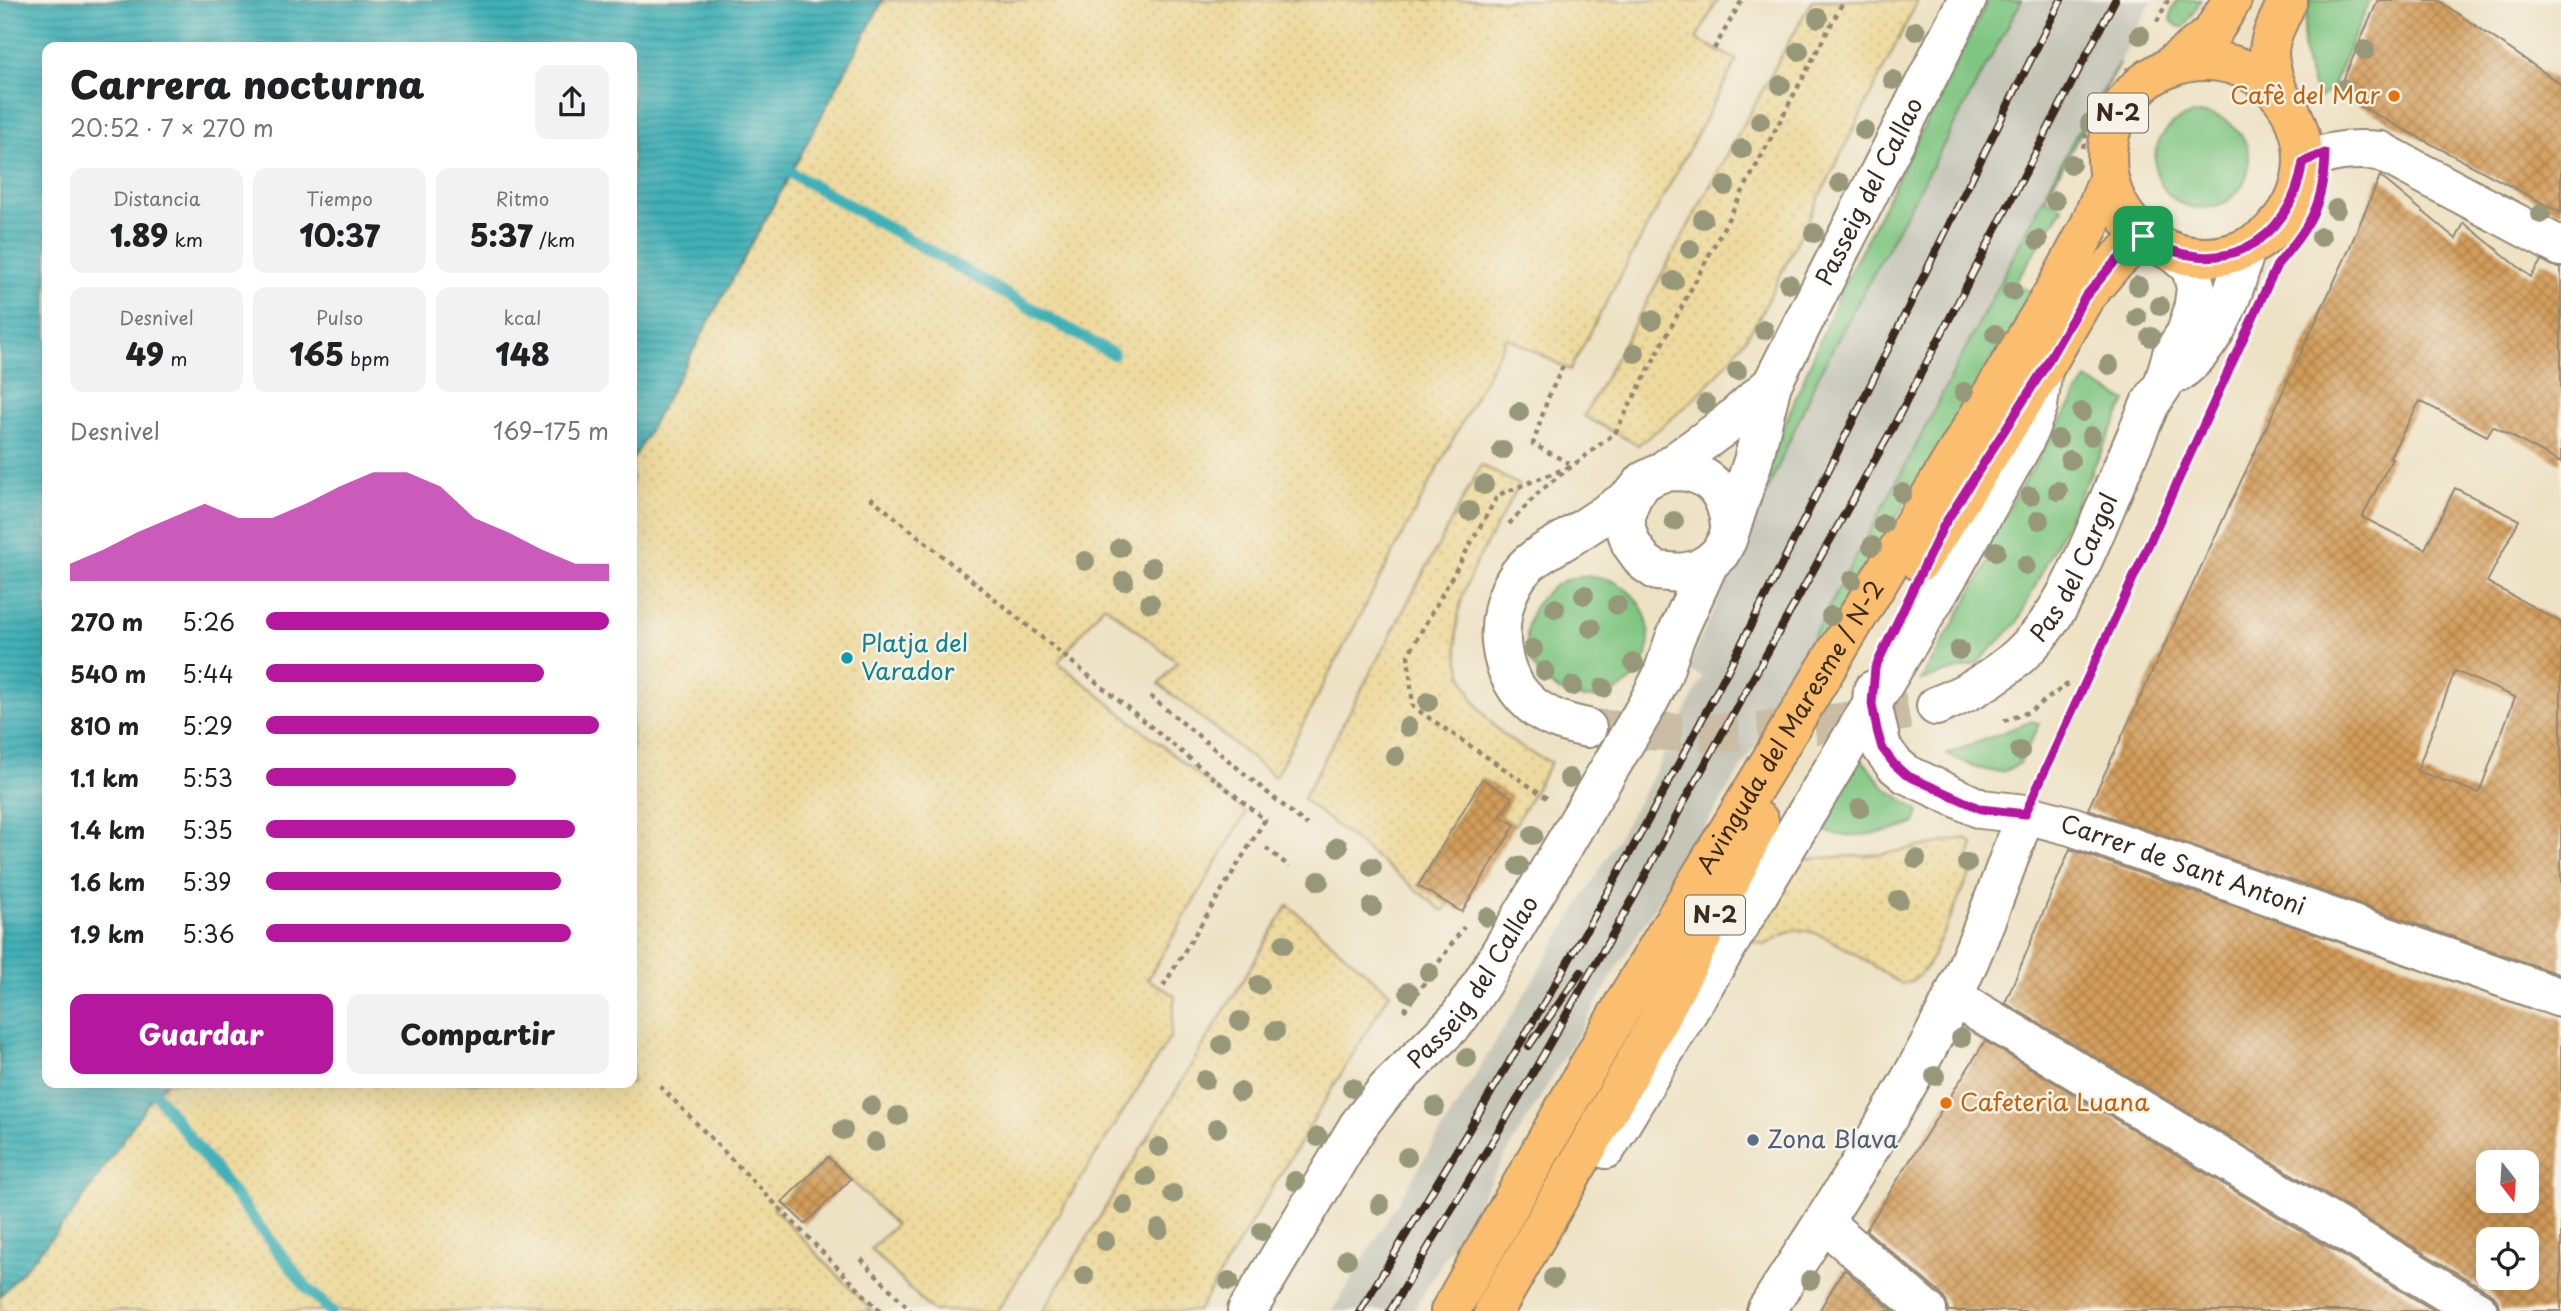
<!DOCTYPE html>
<html lang="es">
<meta charset="utf-8">
<style>
body{margin:0;font-family:"Playpen Sans",sans-serif;background:#f2f2f2;color:#202124;height:100vh;display:flex;flex-direction:column;font-size:26px;white-space:nowrap}
*{box-sizing:border-box;margin:0}
p{font-size:23px;color:#757577}
.icon{flex:none;width:38px;height:38px;fill:none;stroke:currentColor;stroke-width:2;stroke-linecap:round;stroke-linejoin:round}
.map{position:relative;flex:1;overflow:hidden}
.side{position:absolute;left:42px;top:42px;width:595px;height:1046px;display:flex;flex-direction:column;background:#fff;border-radius:14px;box-shadow:0 7px 28px #0002}
.side>*{flex:none}
.needle{width:46px;rotate:163deg}
.controls{position:absolute;left:2476px;top:1150px;display:grid;gap:14px}
.controls a{display:grid;place-items:center;width:63px;height:63px;border-radius:14px;background:#fff;box-shadow:0 7px 28px #0002;font-size:35px}
.pin{position:absolute;display:grid;place-items:center;width:60px;height:60px;color:#fff;margin:-30px;border-radius:14px;box-shadow:0 4px 10px #0006}
.round{display:grid;place-items:center;flex:none;width:74px;height:74px;border-radius:14px;background:#f2f2f2}
.head{display:flex;align-items:center;justify-content:space-between;height:119px;padding:0 28px}
h1{font-size:38px;font-weight:800;line-height:52px}
.figures{display:grid;grid-template-columns:repeat(3,1fr);gap:10px;height:119px;padding:7px 28px}
.figures div{display:grid;align-content:center;border-radius:14px;background:#f2f2f2;text-align:center}
.figures b{font-size:30px;font-weight:800}
.figures small{font-size:19px;font-weight:400}
.figures p{font-size:19px}
.chart{height:196px;padding:14px 28px}
.chart p{display:flex;justify-content:space-between}
.chart svg{width:100%;height:126px;margin-top:7px;fill:#b5179e;opacity:.7}
.primary-button{display:flex;gap:14px;margin-top:auto;padding:14px 28px}
.primary-button a{flex:1;height:80px;border-radius:14px;background:#b5179e;color:#fff;font-size:28px;font-weight:800;line-height:80px;text-align:center}
.primary-button a+a{background:#f2f2f2;color:#202124}
ul{padding:0 28px;list-style:none;font-size:23px}
li{display:grid;grid-template-columns:112px 84px 1fr;align-items:center;height:52px}
li i{height:18px;border-radius:9px;background:#b5179e}
.map>svg:first-child{display:block}
.railway{fill:#c5c5b8}
.green{fill:#7fc682;stroke:#5d7850;stroke-width:2}
.sand{fill:url(#sand-dots);stroke:#94825e;stroke-width:2}
.water{fill:url(#water-rules);stroke:#3e6e6b;stroke-width:2}
.lines{fill:none;stroke-linecap:round;stroke-linejoin:round}
.stream{stroke:#41b1b8;stroke-width:12}
.building{fill:url(#building-cross-hatch);fill-rule:evenodd}
.minor-tunnel{stroke:#cabda4;stroke-width:38;stroke-dasharray:38 19;stroke-linecap:butt}
.minor-casing{stroke:#948672;stroke-width:42}
.major-casing{stroke:#948672;stroke-width:42}
.path{stroke:#948672;stroke-width:4.5;stroke-dasharray:5 5;stroke-linecap:butt}
.minor{stroke:#fff;stroke-width:38}
.major{stroke:#fbbd6e;stroke-width:38}
.rail-casing{stroke:#3b2a1e;stroke-width:8}
.rail{stroke:#f7f3e8;stroke-width:5;stroke-dasharray:16;stroke-linecap:butt}
.tree{fill:#97977a}
.route-casing{stroke:#fff;stroke-width:14}
.route{stroke:#b5179e;stroke-width:9}
.food-dot{fill:#e8710a;stroke:#f7f3e8;stroke-width:2.5}
.culture-dot{fill:#0f9aa8;stroke:#f7f3e8;stroke-width:2.5}
.service-dot{fill:#5c6f8a;stroke:#f7f3e8;stroke-width:2.5}
.labels{text-anchor:middle;stroke-width:5;stroke-linejoin:round;paint-order:stroke}
.shield{fill:#f7f3e8;stroke:#73665b;stroke-width:2}
.shield-label{font-size:23px;font-weight:bold;fill:#3b2a1e}
.food-label{font-size:24px;fill:#c56008;stroke:#f7f3e8;text-anchor:end}
.street-label{font-size:24px;fill:#3b2a1e;stroke:#f7f3e8}
.culture-label{font-size:24px;fill:#0d838f;stroke:#f7f3e8;text-anchor:start}
.service-label{font-size:24px;fill:#4e5e75;stroke:#f7f3e8;text-anchor:start}
</style>
<div class="map">
<svg width="2561" height="1311" viewBox="0 0 2561 1311">
<defs>
<pattern id="sand-dots" width="8" height="8" patternUnits="userSpaceOnUse" patternTransform="scale(1.75)"><rect width="8" height="8" fill="#eeda9e"/><path d="M2 2h.1M6 6h.1" fill="none" stroke="#cdbb88" stroke-width="1.8" stroke-linecap="round"/></pattern>
<pattern id="water-rules" width="6" height="5" patternUnits="userSpaceOnUse" patternTransform="scale(1.75)"><rect width="6" height="5" fill="#41b1b8"/><path d="M0 2.5h6" fill="none" stroke="#389095"/></pattern>
<pattern id="building-cross-hatch" width="8" height="8" patternUnits="userSpaceOnUse" patternTransform="scale(1.75)"><rect width="8" height="8" fill="#d39d5a"/><path d="M0 0l8 8M0 8l8-8" fill="none" stroke="#ac804a"/></pattern>
</defs>
<rect width="100%" height="100%" fill="#f7f3e8"/>
<filter id="ink" filterUnits="userSpaceOnUse"><feTurbulence type="fractalNoise" baseFrequency=".0143" numOctaves="2"/><feDisplacementMap in="SourceGraphic" scale="14" xChannelSelector="R" yChannelSelector="G"/><feConvolveMatrix kernelMatrix="1 2 1 2 8 2 1 2 1" color-interpolation-filters="sRGB"/></filter>
<filter id="wash" filterUnits="userSpaceOnUse"><feTurbulence type="fractalNoise" baseFrequency=".00686" numOctaves="4" result="noise"/><feDisplacementMap in="SourceGraphic" scale="28" xChannelSelector="R" yChannelSelector="G"/><feGaussianBlur stdDeviation="1.57" result="paint"/><feColorMatrix in="noise" values="0 0 0 0 0 0 0 0 0 0 0 0 0 0 0 0 0 1.4 0 .05"/><feComposite in="paint" operator="in"/></filter>
<g filter="url(#wash)">
<rect width="100%" height="100%" fill="#eee2c5"/>
<path class="railway" d="M2022,0h130l-32,62 -48,80 -160,311 -154,288 -132,212 -213,358h-81l263,-433 58,-102 50,-99 -16,-7 133,-298z"/>
<path class="green" d="M1988,0h34l-202,372 -90,203 52,-145 62,-146z
M2178,0h23l-17,27h-5l-8,-6 1,-11z
M2311,0h59l-39,90 -12,9c-16,-33 -22,-64 -8,-99z
M2120,62l-75,136 18,10 -48,75 19,11 -214,348 -8,-4 100,-185 160,-311z
M2155 161a47 47 0 1 1 94 0a47 47 0 1 1-94 0Z
M2086,379l40,22 -109,222 -41,41 -55,16 69,-120 -9,-6z
M1527 637a61 61 0 1 1 122 0a61 61 0 1 1-122 0Z
M2032,721l7,3c-6,11 -12,30 -20,39 -20,20 -52,0 -72,-9z
M1860,757l25,31 30,20 4,4 -4,11c-17,9 -83,21 -95,3z"/>
<path class="sand" d="M883,0h835l-22,39 41,21 -167,310 -63,-33 -232,440 -116,-93 18,-22 -73,-57 -46,57 188,151 -98,166 27,17 -5,42 -173,273h-65l-61,-62 24,-24 -67,-68 -54,52 98,102h-872v-15l71,-80 84,-123 12,-10h465v-622l159,-288z
M1812,0h106l-159,318c-35,56 -69,88 -121,127l-54,-29z
M1481,465l38,20c-17,34 -45,75 -56,110 -23,74 18,141 88,167l-36,63 -15,-9 11,-19 -29,-18 -64,106 30,19 -5,7 -140,-112z
M1965,838l8,6 -4,14 7,4 -46,99c-7,12 -14,20 -29,23 -23,-14 -76,-54 -101,-54 -13,1 -25,9 -35,15l-17,-6 46,-74 12,-6 77,-5z
M1288,905l102,88 -192,318h-155z"/>
<path class="water" d="M0,0h883l-92,173 -159,288v-414h-585v1036h120l-12,10 -84,123 -71,80z"/>
<g class="lines">
<path class="stream" d="M791,173l322,181
M155,1093l152,195 24,23"/>
</g>
<g id="blocks">
<path class="building" d="M2378,0h60l123,84v129l-224,-119z
M2380,176l76,63 8,-16 67,54 10,-16 20,8v194l-68,-37 -6,10 -67,-35 -31,57 3,1 -30,58 63,32 30,-61 64,32 -32,62 74,40v353l-473,-166 259,-555zM2455,671l60,26 -36,96 -62,-22z
M1482,779l30,18 -12,19 15,9 -53,87 -44,-26z
M2070,849l491,170v292h-61l-3,-11 -8,-8 -484,-289zM2488,1162h39v38h-39zM2488,1239h39v39h-39z
M1985,1041l450,270h-487l-1,-8 -6,-9 -75,-64z
M828,1157l23,22 -46,45 -23,-22z
M1844,1269l49,42h-74z"/>
</g>
</g>
<g filter="url(#ink)">
<use href="#blocks" fill-opacity="0" stroke="#948672" stroke-width="2"/>
<g class="lines">
<path class="minor-tunnel" d="M1587,728c55,3 111,7 167,3 61,-4 121,-14 182,-25"/>
<defs>
<g id="minor">
<path d="M2303,162c26,-11 49,-14 77,-11l181,96"/>
<path d="M2178,373c40,-29 56,-79 68,-125"/>
<path id="s1" d="M1772,384l-50,44 -62,45 -16,8 -11,14 -7,17v17l5,15 13,18 13,9 24,2 15,-3 13,-7 11,-10 7,-13 26,-79 19,-77 195,-384"/>
<path d="M1660,473c41,-8 65,11 70,52"/>
<path id="s2" d="M1873,690l-1,13 10,45 12,16 12,10 75,35 44,5 46,12 490,172"/>
<path id="s3" d="M1936,706c35,-14 67,-32 93,-60 33,-34 52,-81 71,-125 16,-39 33,-78 50,-117l13,-19 9,-31 14,-21 7,-22 3,-23 -5,-20 -17,-15"/>
<path d="M1587,728c-18,-4 -34,-8 -50,-19 -42,-30 -47,-94 -18,-135 13,-17 33,-26 51,-37 22,-14 42,-27 63,-42"/>
<path d="M1953,997l525,314"/>
<path d="M1606,1149l346,-579 72,-128 14,-36 4,-31"/>
<path d="M1823,1222l104,89"/>
<path id="s4" d="M1247,1311l111,-185 29,-37 71,-70 24,-36 164,-276 16,-31 13,-38 34,-75"/>
<path d="M1766,1311c65,-102 135,-204 187,-314 28,-59 50,-122 72,-183"/>
</g>
<g id="major">
<circle cx="2205" cy="159" r="98"/>
<path d="M2170,66l42,-33 20,-33"/>
<path d="M2279,94c-17,-46 -11,-51 9,-94"/>
<path d="M1920,562l123,-192 42,-73 27,-32 31,-29"/>
<path id="s5" d="M1450,1311l176,-311 433,-717 30,-56 19,-48"/>
<path d="M1494,1311c92,-161 186,-321 265,-490"/>
</g>
</defs>
<use href="#minor" class="minor-casing"/>
<use href="#major" class="major-casing"/>
<path class="path" d="M2157,22l11,-22
M1714,49l28,-49
M2083,148l3,-14 42,-66
M2287,253l16,-19 16,-33
M1563,366l-15,32 -15,46 39,21
M870,497l395,323 -103,168
M1509,524l32,-34 74,-57 229,-433
M1150,696l157,129
M2004,721l25,-9 43,-31
M2040,778l175,-380
M1547,798l-134,-91 -5,-52 90,-160 71,-28
M1266,848l24,19
M1404,1011l60,-84
M660,1086l220,225
M861,1259l50,52"/>
<use href="#minor" class="minor"/>
<use href="#major" class="major"/>
<defs>
<path id="rail" d="M1529,1046l52,-74
M1360,1311c104,-173 209,-345 305,-522 140,-259 262,-527 396,-789
M1390,1311l129,-214 116,-202 50,-95 206,-369 224,-431"/>
</defs>
<use href="#rail" class="rail-casing"/>
<use href="#rail" class="rail"/>
</g>
<g class="tree">
<circle cx="1818" cy="18" r="10"/>
<circle cx="1916" cy="31" r="10"/>
<circle cx="2140" cy="35" r="10"/>
<circle cx="2365" cy="50" r="10"/>
<circle cx="1799" cy="51" r="10"/>
<circle cx="1893" cy="80" r="10"/>
<circle cx="1781" cy="85" r="10"/>
<circle cx="2344" cy="89" r="10"/>
<circle cx="1760" cy="121" r="10"/>
<circle cx="2090" cy="123" r="10"/>
<circle cx="1864" cy="130" r="10"/>
<circle cx="1742" cy="149" r="10"/>
<circle cx="2071" cy="164" r="10"/>
<circle cx="1840" cy="183" r="10"/>
<circle cx="1725" cy="186" r="10"/>
<circle cx="2055" cy="201" r="10"/>
<circle cx="2336" cy="209" r="10"/>
<circle cx="2541" cy="214" r="10"/>
<circle cx="1703" cy="219" r="10"/>
<circle cx="1814" cy="233" r="10"/>
<circle cx="2321" cy="237" r="10"/>
<circle cx="2038" cy="240" r="10"/>
<circle cx="1690" cy="249" r="10"/>
<circle cx="1674" cy="281" r="10"/>
<circle cx="1789" cy="284" r="10"/>
<circle cx="2138" cy="286" r="10"/>
<circle cx="2012" cy="291" r="10"/>
<circle cx="2160" cy="306" r="10"/>
<circle cx="2137" cy="317" r="10"/>
<circle cx="1652" cy="320" r="10"/>
<circle cx="1764" cy="330" r="10"/>
<circle cx="1995" cy="334" r="10"/>
<circle cx="2151" cy="337" r="10"/>
<circle cx="1635" cy="353" r="10"/>
<circle cx="2109" cy="365" r="10"/>
<circle cx="1737" cy="371" r="10"/>
<circle cx="1964" cy="392" r="10"/>
<circle cx="1706" cy="404" r="10"/>
<circle cx="1519" cy="412" r="10"/>
<circle cx="2082" cy="412" r="10"/>
<circle cx="2091" cy="436" r="10"/>
<circle cx="2058" cy="439" r="10"/>
<circle cx="1502" cy="450" r="10"/>
<circle cx="2070" cy="460" r="10"/>
<circle cx="1484" cy="485" r="10"/>
<circle cx="2058" cy="491" r="10"/>
<circle cx="1902" cy="493" r="10"/>
<circle cx="2030" cy="496" r="10"/>
<circle cx="1469" cy="511" r="10"/>
<circle cx="2039" cy="520" r="10"/>
<circle cx="1674" cy="521" r="10"/>
<circle cx="1883" cy="524" r="10"/>
<circle cx="1872" cy="546" r="10"/>
<circle cx="1120" cy="548" r="10"/>
<circle cx="1996" cy="551" r="10"/>
<circle cx="1085" cy="561" r="10"/>
<circle cx="2026" cy="565" r="10"/>
<circle cx="1152" cy="567" r="10"/>
<circle cx="1852" cy="580" r="10"/>
<circle cx="1124" cy="581" r="10"/>
<circle cx="1584" cy="595" r="10"/>
<circle cx="1150" cy="603" r="10"/>
<circle cx="1617" cy="605" r="10"/>
<circle cx="1555" cy="608" r="10"/>
<circle cx="1831" cy="616" r="10"/>
<circle cx="1591" cy="628" r="10"/>
<circle cx="1533" cy="649" r="10"/>
<circle cx="1959" cy="650" r="10"/>
<circle cx="1634" cy="663" r="10"/>
<circle cx="1545" cy="671" r="10"/>
<circle cx="1573" cy="686" r="10"/>
<circle cx="1603" cy="688" r="10"/>
<circle cx="1428" cy="702" r="10"/>
<circle cx="1408" cy="727" r="10"/>
<circle cx="2020" cy="751" r="10"/>
<circle cx="1395" cy="756" r="10"/>
<circle cx="1569" cy="778" r="10"/>
<circle cx="1860" cy="808" r="10"/>
<circle cx="1533" cy="835" r="10"/>
<circle cx="1338" cy="847" r="10"/>
<circle cx="1916" cy="859" r="10"/>
<circle cx="1967" cy="863" r="10"/>
<circle cx="1519" cy="866" r="10"/>
<circle cx="1372" cy="867" r="10"/>
<circle cx="1319" cy="881" r="10"/>
<circle cx="1899" cy="900" r="10"/>
<circle cx="1372" cy="907" r="10"/>
<circle cx="1487" cy="917" r="10"/>
<circle cx="1284" cy="944" r="10"/>
<circle cx="1429" cy="972" r="10"/>
<circle cx="1259" cy="985" r="10"/>
<circle cx="1409" cy="992" r="10"/>
<circle cx="1240" cy="1021" r="10"/>
<circle cx="1275" cy="1031" r="10"/>
<circle cx="1961" cy="1038" r="10"/>
<circle cx="1222" cy="1045" r="10"/>
<circle cx="1467" cy="1058" r="10"/>
<circle cx="1935" cy="1076" r="10"/>
<circle cx="1205" cy="1080" r="10"/>
<circle cx="1352" cy="1088" r="10"/>
<circle cx="1240" cy="1092" r="10"/>
<circle cx="871" cy="1106" r="10"/>
<circle cx="1435" cy="1107" r="10"/>
<circle cx="898" cy="1116" r="10"/>
<circle cx="1217" cy="1128" r="10"/>
<circle cx="843" cy="1130" r="10"/>
<circle cx="1318" cy="1137" r="10"/>
<circle cx="875" cy="1142" r="10"/>
<circle cx="1159" cy="1147" r="10"/>
<circle cx="1407" cy="1157" r="10"/>
<circle cx="1146" cy="1177" r="10"/>
<circle cx="1295" cy="1181" r="10"/>
<circle cx="1173" cy="1194" r="10"/>
<circle cx="1124" cy="1205" r="10"/>
<circle cx="1380" cy="1205" r="10"/>
<circle cx="1159" cy="1229" r="10"/>
<circle cx="1262" cy="1231" r="10"/>
<circle cx="1105" cy="1241" r="10"/>
<circle cx="1347" cy="1259" r="10"/>
<circle cx="1084" cy="1276" r="10"/>
<circle cx="1553" cy="1278" r="10"/>
<circle cx="1810" cy="1280" r="10"/>
<circle cx="1229" cy="1281" r="10"/>
</g>
</g>
<g class="lines" filter="url(#ink)">
<defs>
<path id="route" d="M2325,153c-1,53 -15,72 -48,112l-252,549 -44,-5 -75,-34 -12,-11 -12,-16 -5,-18 -5,-26 3,-36 69,-143 99,-155 42,-73 27,-32 31,-29c72,47 147,10 160,-74z"/>
</defs>
<use href="#route" class="route-casing"/>
<use href="#route" class="route"/>
</g>
<g class="food-dot">
<circle cx="2394" cy="96" r="7"/>
<circle cx="1946" cy="1103" r="7"/>
</g>
<circle class="culture-dot" cx="847" cy="658" r="7"/>
<circle class="service-dot" cx="1753" cy="1140" r="7"/>
<g class="labels">
<g class="shield">
<rect x="2088" y="93.5" width="60" height="39" rx="5"/>
<rect x="1685" y="895.5" width="60" height="39" rx="5"/>
</g>
<g class="shield-label">
<text x="2118" y="121">N-2</text>
<text x="1715" y="923">N-2</text>
</g>
<g class="food-label">
<text x="2380" y="104">Cafè del Mar</text>
<text x="1960" y="1111" text-anchor="start">Cafeteria Luana</text>
</g>
<g class="street-label">
<text dy="8" stroke="none"><textPath href="#s1" startOffset="730">Passeig del Callao</textPath></text>
<text dy="8" stroke="none"><textPath href="#s3" startOffset="203">Pas del Cargol</textPath></text>
<text dy="8" stroke="none"><textPath href="#s5" startOffset="676">Avinguda del Maresme / N-2</textPath></text>
<text dy="8" stroke="none"><textPath href="#s2" startOffset="388">Carrer de Sant Antoni</textPath></text>
<text dy="8" stroke="none"><textPath href="#s4" startOffset="401">Passeig del Callao</textPath></text>
</g>
<g class="culture-label">
<text x="861" y="652">Platja del<tspan x="861" dy="28">Varador</tspan></text>
</g>
<g class="service-label">
<text x="1767" y="1148">Zona Blava</text>
</g>
</g>
</svg>
<div class="controls">
<a><svg class="needle" viewBox="-14 -14 28 28"><path d="M0-13l5 13h-10z" fill="#e53935"/><path d="M0 13l5-13h-10z" fill="#757577"/></svg></a>
<a><svg class="icon" aria-label="locate" viewBox="0 0 24 24"><circle cx="12" cy="12" r="6"/><path d="M12 2v4M12 18v4M2 12h4M18 12h4"/></svg></a>
</div>
<div class="pin" style="left:2143px;top:236px;background:#1e9e55"><svg class="icon" aria-label="arrive" viewBox="0 0 24 24"><path d="M6 21V4h12l-3 4 3 4H6"/></svg></div>
<section class="side">
<div class="head"><div><h1>Carrera nocturna</h1><p>20:52 · 7 × 270 m</p></div><a class="round"><svg class="icon" aria-label="share" viewBox="0 0 24 24"><path d="M12 15V3M7 8l5-5 5 5M5 13v7h14v-7"/></svg></a></div>
<div class="figures">
<div><p>Distancia</p><b>1.89<small> km</small></b></div>
<div><p>Tiempo</p><b>10:37</b></div>
<div><p>Ritmo</p><b>5:37<small> /km</small></b></div>
</div>
<div class="figures">
<div><p>Desnivel</p><b>49<small> m</small></b></div>
<div><p>Pulso</p><b>165<small> bpm</small></b></div>
<div><p>kcal</p><b>148</b></div>
</div>
<div class="chart"><p><span>Desnivel</span>169–175 m</p>
<svg viewBox="0 0 160 44" preserveAspectRatio="none"><path d="M0 44V38L10 33L20 27L30 22L40 17L50 22L60 22L70 17L80 11L90 6L100 6L110 11L120 22L130 27L140 33L150 38L160 38V44z"/></svg>
</div>
<ul>
<li><b>270 m</b>5:26<i style="width:100%"></i></li>
<li><b>540 m</b>5:44<i style="width:81%"></i></li>
<li><b>810 m</b>5:29<i style="width:97%"></i></li>
<li><b>1.1 km</b>5:53<i style="width:73%"></i></li>
<li><b>1.4 km</b>5:35<i style="width:90%"></i></li>
<li><b>1.6 km</b>5:39<i style="width:86%"></i></li>
<li><b>1.9 km</b>5:36<i style="width:89%"></i></li>
</ul>
<div class="primary-button"><a>Guardar</a><a>Compartir</a></div>
</section>
</div>
